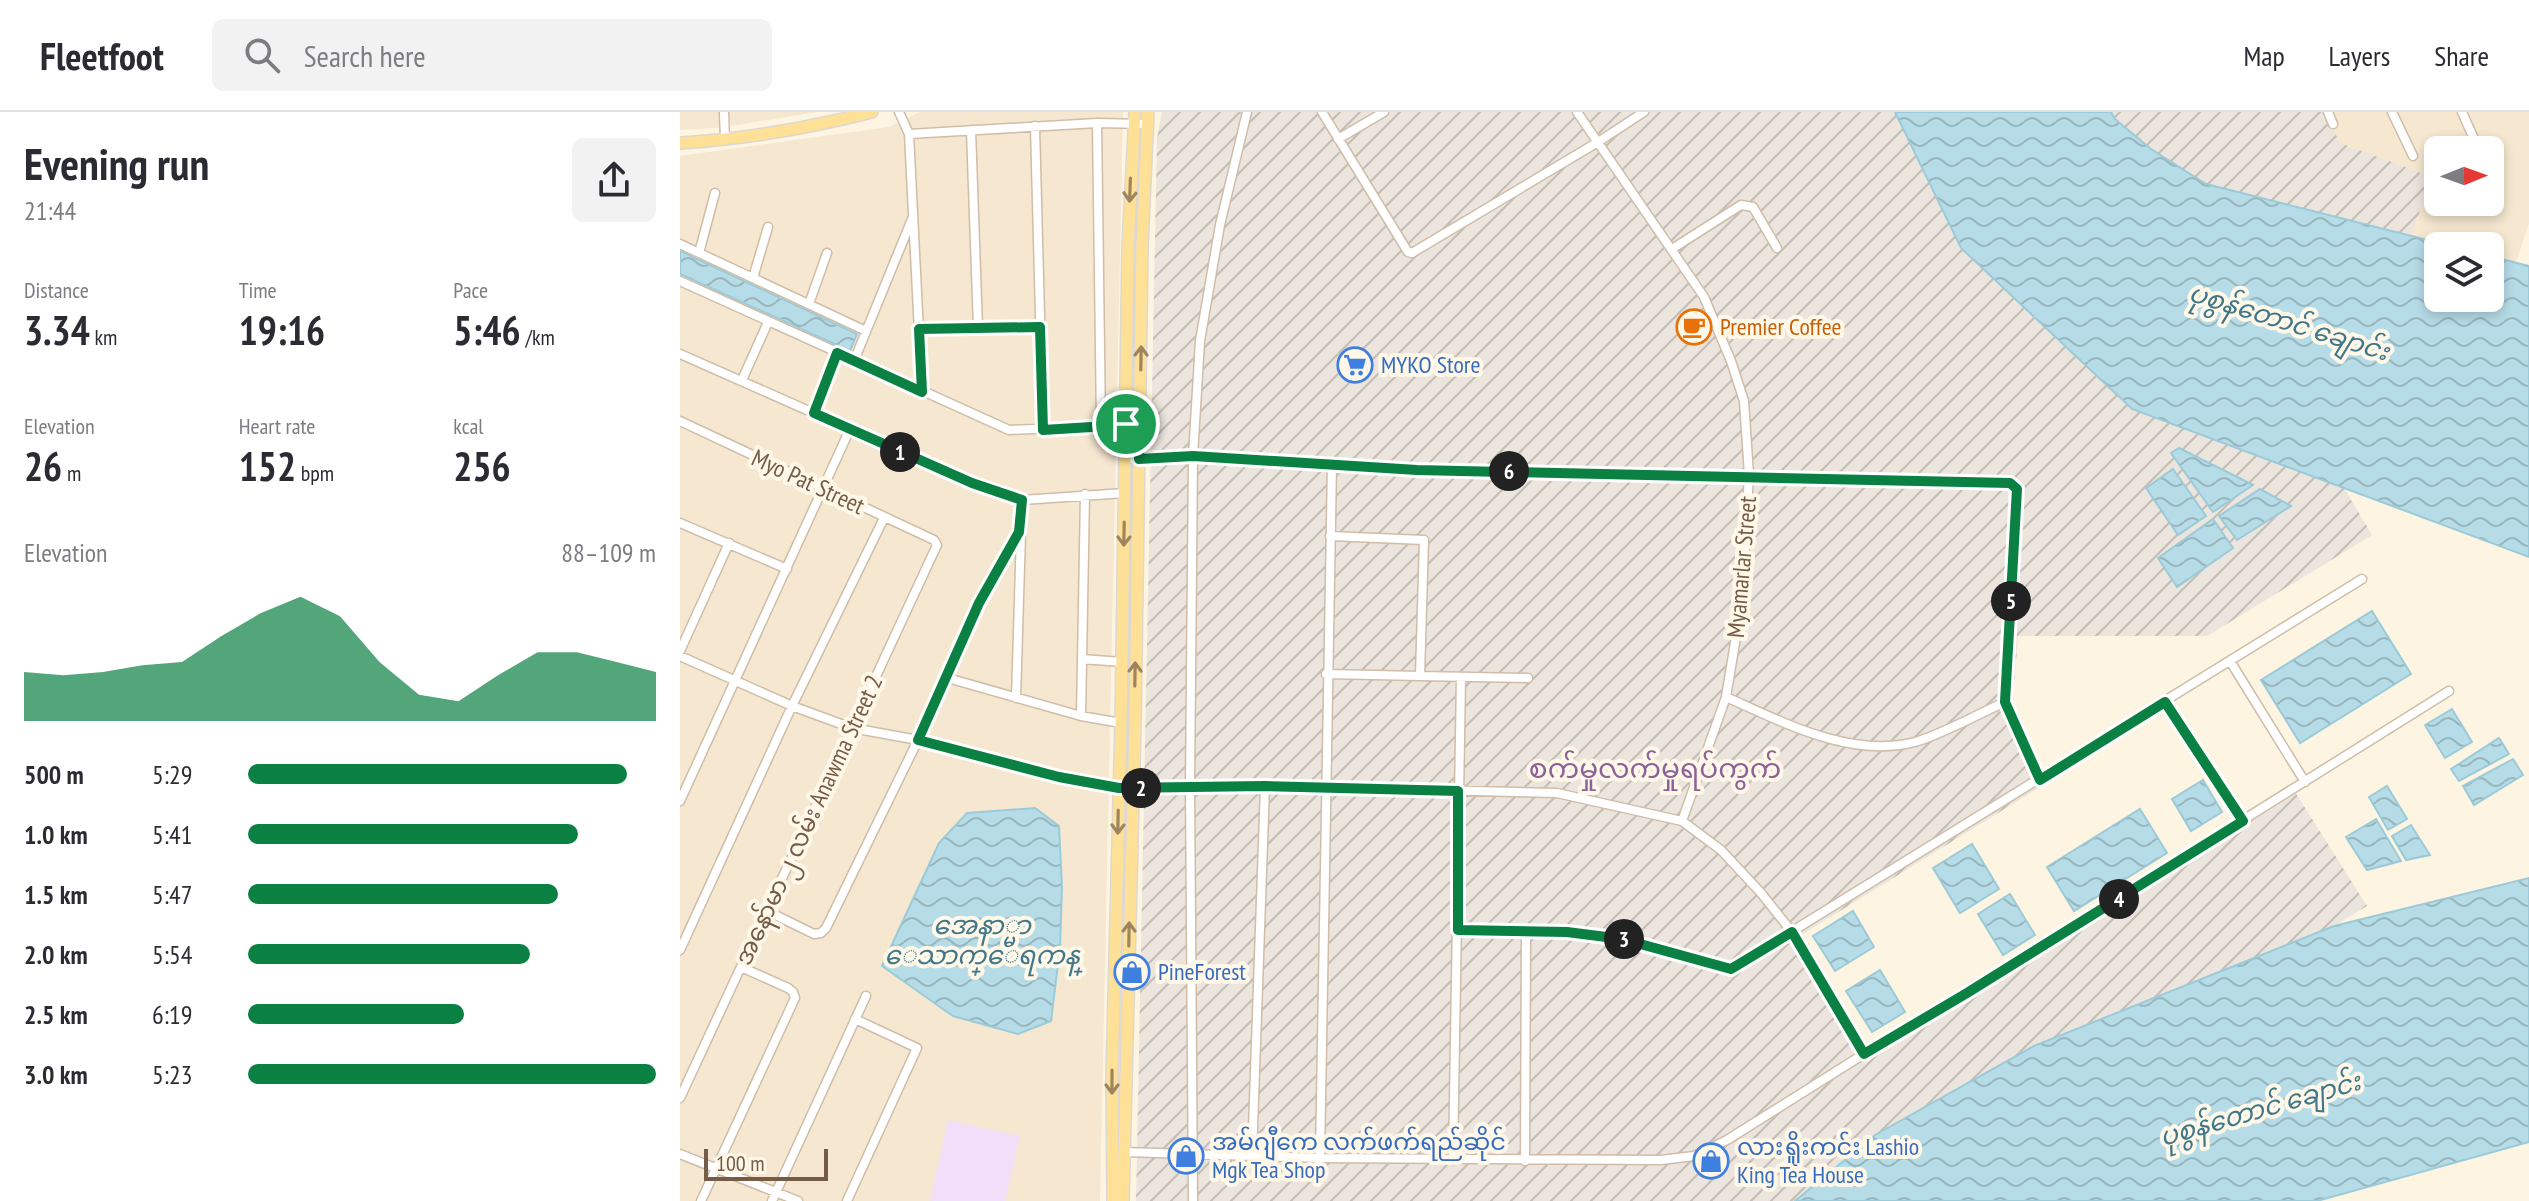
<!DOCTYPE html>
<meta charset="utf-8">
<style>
body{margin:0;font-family:"PT Sans Narrow","Noto Sans Myanmar",sans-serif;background:#f2f2f3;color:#2b2b33;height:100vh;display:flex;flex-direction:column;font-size:30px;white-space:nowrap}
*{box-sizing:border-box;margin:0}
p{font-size:26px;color:#7c7c81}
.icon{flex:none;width:44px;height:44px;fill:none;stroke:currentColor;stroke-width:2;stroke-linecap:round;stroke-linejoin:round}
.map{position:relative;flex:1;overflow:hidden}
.details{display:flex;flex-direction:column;background:#fff;width:680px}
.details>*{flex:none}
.needle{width:52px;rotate:89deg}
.controls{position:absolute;left:1744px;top:24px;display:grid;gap:16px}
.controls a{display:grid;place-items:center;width:80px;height:80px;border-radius:12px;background:#fff;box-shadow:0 4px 12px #0003;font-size:40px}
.scale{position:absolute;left:24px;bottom:20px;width:124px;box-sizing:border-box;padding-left:8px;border:4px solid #755c47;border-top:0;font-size:22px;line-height:28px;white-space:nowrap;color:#755c47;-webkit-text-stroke:6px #fff8e9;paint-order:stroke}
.pin{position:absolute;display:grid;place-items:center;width:68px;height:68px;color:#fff;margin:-34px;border:4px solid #fff;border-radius:50%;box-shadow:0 2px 8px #0007}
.km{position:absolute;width:40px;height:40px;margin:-20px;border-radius:50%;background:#222;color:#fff;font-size:22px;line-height:40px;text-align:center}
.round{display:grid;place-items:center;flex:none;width:84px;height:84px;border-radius:12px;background:#f2f2f3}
.overview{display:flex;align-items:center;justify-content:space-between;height:136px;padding:0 24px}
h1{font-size:44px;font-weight:700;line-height:60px}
.figures{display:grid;grid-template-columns:repeat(3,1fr);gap:12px;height:136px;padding:8px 24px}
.figures div{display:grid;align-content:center}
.figures b{font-size:40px;font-weight:700}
.figures small{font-size:22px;font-weight:400}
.figures p{font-size:22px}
.chart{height:224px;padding:16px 24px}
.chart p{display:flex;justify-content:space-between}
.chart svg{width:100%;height:144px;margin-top:8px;fill:#0b8043;opacity:.7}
ul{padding:0 24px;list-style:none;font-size:26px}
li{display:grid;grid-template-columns:128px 96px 1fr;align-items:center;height:60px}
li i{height:20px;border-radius:10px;background:#0b8043}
header{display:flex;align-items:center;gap:48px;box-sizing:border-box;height:112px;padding:0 40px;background:#fff;border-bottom:2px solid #e1e1e2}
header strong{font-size:38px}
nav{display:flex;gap:44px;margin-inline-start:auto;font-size:28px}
.search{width:560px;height:72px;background:#f2f2f3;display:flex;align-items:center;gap:20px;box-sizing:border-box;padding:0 28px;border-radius:12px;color:#7c7c81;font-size:30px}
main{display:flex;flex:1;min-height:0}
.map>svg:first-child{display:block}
.residential{fill:#f5e7d0;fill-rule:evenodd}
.industrial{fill:url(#industrial-furrows)}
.education{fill:#f2dff9}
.water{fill:url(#water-waves);stroke:#9bcad9;stroke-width:2}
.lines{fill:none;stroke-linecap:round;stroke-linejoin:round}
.minor-casing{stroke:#cfbda8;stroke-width:11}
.major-casing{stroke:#ded8d3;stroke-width:14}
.minor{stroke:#fff;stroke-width:8}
.major{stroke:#fee197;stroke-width:11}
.oneway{stroke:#9e845f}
.route-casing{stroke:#fff;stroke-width:16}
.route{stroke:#0b8043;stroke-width:10}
.labels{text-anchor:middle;stroke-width:8;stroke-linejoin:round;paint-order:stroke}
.food-label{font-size:24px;fill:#c56008;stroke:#fff8e9;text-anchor:start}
.shop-label{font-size:24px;fill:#366cbe;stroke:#fff8e9;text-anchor:start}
.street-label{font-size:24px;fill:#755c47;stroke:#fff8e9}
.water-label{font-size:26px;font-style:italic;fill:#40778a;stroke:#fff8e9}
.quarter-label{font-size:28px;fill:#8c6299;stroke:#fff8e9}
</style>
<header>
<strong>Fleetfoot</strong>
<div class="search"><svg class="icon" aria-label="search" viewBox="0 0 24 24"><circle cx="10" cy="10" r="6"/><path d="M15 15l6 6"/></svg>Search here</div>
<nav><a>Map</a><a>Layers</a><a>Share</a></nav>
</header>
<main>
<section class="details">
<div class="overview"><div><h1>Evening run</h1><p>21:44</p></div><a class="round"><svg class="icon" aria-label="share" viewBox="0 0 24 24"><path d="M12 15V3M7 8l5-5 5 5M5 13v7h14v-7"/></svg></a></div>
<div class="figures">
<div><p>Distance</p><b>3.34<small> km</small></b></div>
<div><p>Time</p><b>19:16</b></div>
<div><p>Pace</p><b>5:46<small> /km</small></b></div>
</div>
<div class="figures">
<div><p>Elevation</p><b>26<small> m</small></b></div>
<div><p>Heart rate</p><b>152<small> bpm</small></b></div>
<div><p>kcal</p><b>256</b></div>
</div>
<div class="chart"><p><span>Elevation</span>88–109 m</p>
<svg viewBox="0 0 160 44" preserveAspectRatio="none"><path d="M0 44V29L10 30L20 29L30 27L40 26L50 18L60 11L70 6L80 12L90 26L100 36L110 38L120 30L130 23L140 23L150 26L160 29V44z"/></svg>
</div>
<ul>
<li><b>500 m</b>5:29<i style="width:93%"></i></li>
<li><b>1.0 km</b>5:41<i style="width:81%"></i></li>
<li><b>1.5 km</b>5:47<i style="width:76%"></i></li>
<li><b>2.0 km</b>5:54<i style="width:69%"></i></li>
<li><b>2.5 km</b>6:19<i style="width:53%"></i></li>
<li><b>3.0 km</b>5:23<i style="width:100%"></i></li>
</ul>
</section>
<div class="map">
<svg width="1849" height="1089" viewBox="0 0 1849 1089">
<defs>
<pattern id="industrial-furrows" width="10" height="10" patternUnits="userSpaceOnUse" patternTransform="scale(2)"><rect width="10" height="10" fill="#ece5dd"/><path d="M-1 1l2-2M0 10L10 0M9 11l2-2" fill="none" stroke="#c4bdb5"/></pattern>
<pattern id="water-waves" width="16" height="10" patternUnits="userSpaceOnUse" patternTransform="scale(2)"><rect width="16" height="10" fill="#b6dce7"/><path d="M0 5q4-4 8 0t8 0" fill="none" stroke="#99b6bd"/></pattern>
</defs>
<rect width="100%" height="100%" fill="#fdf5e2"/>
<path class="residential" d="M0,0h137l-99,16 -38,2z
M240,0h203l-23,1089h-420v-1045l209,-29z
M1645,0h204v111l-13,40 -26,-7v-10h-39l-40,-10 20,-59 -91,-34zM1758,38h52v52h-52z"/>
<path class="industrial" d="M482,0h733l66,136 171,160 212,80 28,47 -165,101h-189l-5,66 35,80 -245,152 64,111 423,-261 77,122 -33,20 -300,120 -159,89 -80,66h-659l21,-1063z
M1431,0h214l15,31 92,34 -21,59 -205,-52 -55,-35 -36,-30z"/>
<path class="education" d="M268,1008l72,16 -15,65h-75z"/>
<path class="water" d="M1215,0h216l4,7 36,30 55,35 245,62h-13v52h52v-42l39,10v291l-397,-148 -171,-161z
M0,139l177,83 -7,17 -170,-77z
M1499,336l74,37 -40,27 -42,-59z
M1493,357l33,47 -28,19 -32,-47z
M1580,377l31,17 -54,34 -18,-24z
M1533,407l20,29 -56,39 -19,-29z
M1692,499l39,63 -111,69 -39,-63z
M1772,597l20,33 -27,16 -20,-33z
M1819,626l10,16 -50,27 -8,-12z
M1833,647l10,16 -49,30 -11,-19z
M1523,668l19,32 -31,19 -19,-32z
M1707,674l20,33 -19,11 -19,-33z
M355,696l24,18 3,61 -2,61 -9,73 -33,13 -65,-18 -71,-50 57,-123 28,-30z
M1460,697l27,44 -93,58 -27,-44z
M1696,707l25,42 -34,9 -21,-33z
M1731,713l19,30 -24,5 -14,-24z
M1292,732l27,45 -39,24 -27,-45z
M1849,766v264l-212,59h-522l80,-66 159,-89 300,-120z
M1330,782l25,41 -32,20 -25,-41z
M1173,799l21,36 -39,24 -22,-35z
M1200,858l25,42 -33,20 -26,-41z"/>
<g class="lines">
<defs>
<path id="minor" d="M44,0l1,28
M219,0l10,22 13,258
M642,0l86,140 4,1 186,-111 46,-30
M897,0l127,185 27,64 13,40 5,74 -7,126 -16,96 -44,124
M1648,0l5,12
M1712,0l21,44
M1782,0l17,38
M417,11l4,302
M355,14l8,304
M291,18l7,198
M229,22l188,-11 49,1
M658,27l46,-27
M0,132l186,87
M992,137l69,-44 12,2 24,41
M19,141l16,-60
M73,166l15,-51
M0,169l329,149 131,-6
M129,192l18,-51
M239,217l121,-2
M0,242l292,129 50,17 103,-7
M174,249l58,-142
M62,268l26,-58
M134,301l23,-60
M0,309l254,119 3,5 -257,553
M445,347l68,-3 224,14 593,13 7,6 -12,213 35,78
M0,411l107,46
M0,539l49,-108
M0,544l112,50 60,22 66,12 141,37 60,11 146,-2 292,7 125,28 39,29 40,43 31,39 72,122
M402,547l40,3
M1550,549l75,121
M646,562l94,2 4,-136 -94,-4
M740,564l108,2
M264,565l137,39 40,7
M1046,585c57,25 125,62 189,45 28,-8 63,-28 90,-40
M336,586l6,-198
M1485,590l78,119
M401,604l4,-222
M0,689l170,-372
M87,799l47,23 7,-1 5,-5 92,-188 61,-137 40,-71
M778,818l109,2 55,7 109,30 631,-390
M0,838l112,-244 92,-188
M444,1040l196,6 341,2 33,-4 33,-16 137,-86 103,-61 482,-302
M0,1042l118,47
M572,1045l13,-371
M640,1046l12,-694
M773,1048l8,-483
M845,1049l1,-231
M21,1089l94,-203 -2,-6 -5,-4 -47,-21
M92,1089l94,-205
M167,1089l70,-153 -62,-29
M513,1089l-3,-415 3,-330 7,-115 20,-116 27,-113"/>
<path id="major" d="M0,31c65,-4 129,-15 192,-31
M433,1089l-1,-125 9,-353 7,-477 7,-134
M443,1089l12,-478 7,-477 6,-134"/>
</defs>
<use href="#minor" class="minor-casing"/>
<use href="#major" class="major-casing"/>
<use href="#minor" class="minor"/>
<use href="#major" class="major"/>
</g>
<defs><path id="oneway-shaft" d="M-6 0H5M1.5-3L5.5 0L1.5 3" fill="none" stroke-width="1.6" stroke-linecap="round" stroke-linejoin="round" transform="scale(2)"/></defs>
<g class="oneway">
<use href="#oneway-shaft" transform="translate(450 78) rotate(92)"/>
<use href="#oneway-shaft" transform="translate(461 246) rotate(-89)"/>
<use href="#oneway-shaft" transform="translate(444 422) rotate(91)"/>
<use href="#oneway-shaft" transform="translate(455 562) rotate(-89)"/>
<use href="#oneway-shaft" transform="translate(438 710) rotate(91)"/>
<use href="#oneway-shaft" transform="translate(449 822) rotate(-89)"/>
<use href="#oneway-shaft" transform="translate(432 970) rotate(90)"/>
</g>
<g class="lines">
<defs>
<path id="route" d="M360,215l3,103 97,-6 -1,35 54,-3 224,14 593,13 7,6 -12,213 35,78 125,-78 78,119 -276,172 -103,61 -72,-122 -61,37 -109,-30 -55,-7 -109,-2v-139l-193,-5 -146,2 -60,-11 -141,-37 61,-137 40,-71 3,-32 -50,-17 -158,-70 23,-60 85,39 -3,-63z"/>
</defs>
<use href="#route" class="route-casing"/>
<use href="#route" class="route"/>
</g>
<defs>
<symbol id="cafe-ring" viewBox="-11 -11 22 22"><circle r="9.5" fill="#fff8e9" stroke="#e8710a" stroke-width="1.5"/><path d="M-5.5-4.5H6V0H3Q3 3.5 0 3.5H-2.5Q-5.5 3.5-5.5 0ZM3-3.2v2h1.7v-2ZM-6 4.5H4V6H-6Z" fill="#e8710a"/></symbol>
<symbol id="supermarket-ring" viewBox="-11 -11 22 22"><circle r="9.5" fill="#fff8e9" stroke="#3f7fe0" stroke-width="1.5"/><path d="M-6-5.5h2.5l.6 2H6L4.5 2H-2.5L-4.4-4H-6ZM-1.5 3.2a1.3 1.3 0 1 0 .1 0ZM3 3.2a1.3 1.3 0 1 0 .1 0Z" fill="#3f7fe0"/></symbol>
<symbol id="shop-ring" viewBox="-11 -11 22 22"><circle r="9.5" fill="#fff8e9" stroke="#3f7fe0" stroke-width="1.5"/><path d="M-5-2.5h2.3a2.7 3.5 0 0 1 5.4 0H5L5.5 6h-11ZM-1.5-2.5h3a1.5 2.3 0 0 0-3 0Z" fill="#3f7fe0"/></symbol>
</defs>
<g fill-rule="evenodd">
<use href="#cafe-ring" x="994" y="195" width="40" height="40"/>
<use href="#supermarket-ring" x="655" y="233" width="40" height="40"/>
<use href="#shop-ring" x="432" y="840" width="40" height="40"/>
<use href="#shop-ring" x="486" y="1024" width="40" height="40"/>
<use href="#shop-ring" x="1011" y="1029" width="40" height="40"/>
</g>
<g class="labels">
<g class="food-label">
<text x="1040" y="223">Premier Coffee</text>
</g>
<g class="shop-label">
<text x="701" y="261">MYKO Store</text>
<text x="478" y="868">PineForest</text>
<text x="532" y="1038">အမ်ဂျီကေ လက်ဖက်ရည်ဆိုင်<tspan x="532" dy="28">Mgk Tea Shop</tspan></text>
<text x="1057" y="1043">လားရှိုးကင်း Lashio<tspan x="1057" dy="28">King Tea House</tspan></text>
</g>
<g class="street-label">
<text transform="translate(128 370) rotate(25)" y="8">Myo Pat Street</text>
<text transform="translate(1062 455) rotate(-85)" y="8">Myamarlar Street</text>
<text transform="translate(129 708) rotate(-65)" y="8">အနော်မာ ၂ လမ်း Anawma Street 2</text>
</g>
<g class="water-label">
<text transform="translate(1609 210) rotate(17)" y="9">ပုစွန်တောင် ချောင်း</text>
<text x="302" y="822">အေနာ္မာ<tspan x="302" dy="30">ေသာက္ေရကန္</tspan></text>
<text transform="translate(1580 997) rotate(-16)" y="9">ပုစွန်တောင် ချောင်း</text>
</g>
<g class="quarter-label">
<text x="975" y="666">စက်မှုလက်မှုရပ်ကွက်</text>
</g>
</g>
</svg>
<div class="controls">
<a><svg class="needle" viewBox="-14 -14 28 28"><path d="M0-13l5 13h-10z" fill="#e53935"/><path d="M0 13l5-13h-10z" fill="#7c7c81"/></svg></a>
<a><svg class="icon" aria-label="layers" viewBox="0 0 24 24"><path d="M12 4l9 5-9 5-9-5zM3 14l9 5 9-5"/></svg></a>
</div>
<div class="scale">100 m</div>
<div class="pin" style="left:446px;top:312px;background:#1e9e55"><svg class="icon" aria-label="arrive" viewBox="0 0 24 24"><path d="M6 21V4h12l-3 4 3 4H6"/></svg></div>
<b class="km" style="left:220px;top:340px">1</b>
<b class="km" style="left:461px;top:676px">2</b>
<b class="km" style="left:944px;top:827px">3</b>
<b class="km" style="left:1439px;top:787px">4</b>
<b class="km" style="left:1331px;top:489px">5</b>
<b class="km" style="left:829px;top:359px">6</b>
</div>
</main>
